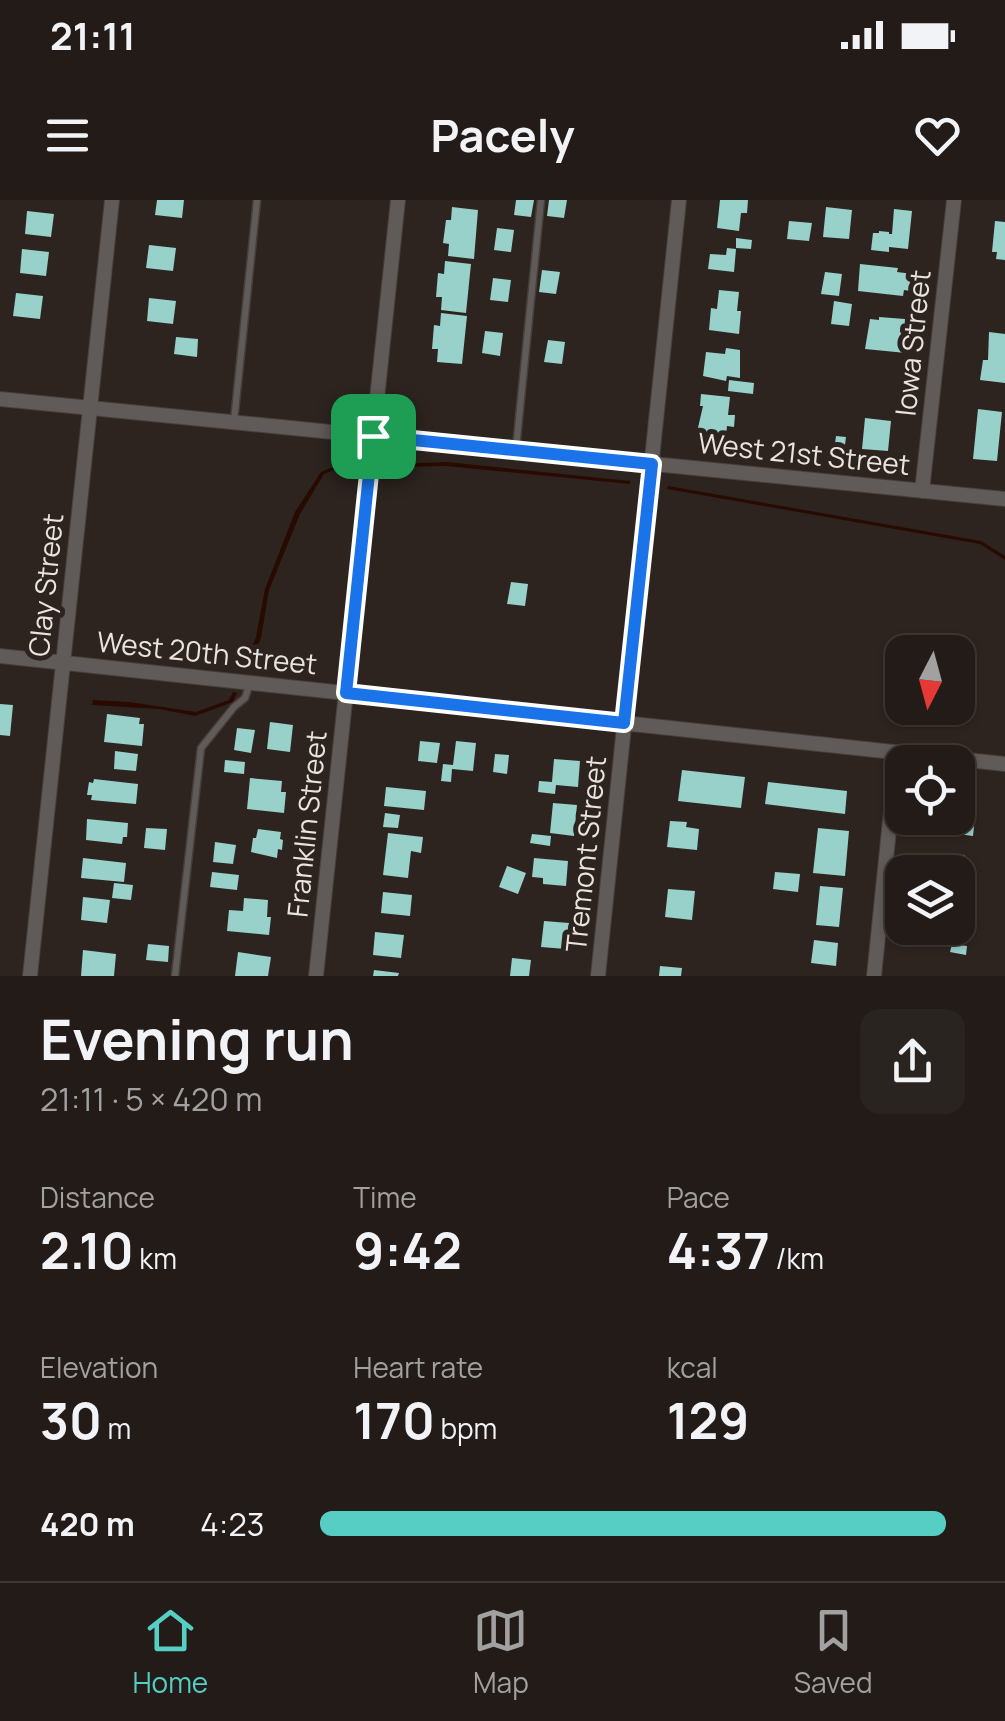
<!DOCTYPE html>
<meta charset="utf-8">
<style>
body{margin:0;font-family:Manrope,sans-serif;background:#2a2420;color:#f1f3f6;height:100vh;display:flex;flex-direction:column;font-size:38px;white-space:nowrap}
*{box-sizing:border-box;margin:0}
p{font-size:32px;color:#a2a1a1}
.icon{flex:none;width:55px;height:55px;fill:none;stroke:currentColor;stroke-width:2;stroke-linecap:round;stroke-linejoin:round}
.map{position:relative;height:776px;overflow:hidden}
.details{display:flex;flex-direction:column;background:#221b17;flex:1}
.details>*{flex:none}
.needle{width:65px;rotate:186deg}
.controls{position:absolute;left:885px;top:435px;display:grid;gap:20px}
.controls a{display:grid;place-items:center;width:90px;height:90px;border-radius:20px;background:#221b17;box-shadow:0 2px 8px #0004,0 0 0 2px #3f3936;font-size:50px}
.pin{position:absolute;display:grid;place-items:center;width:85px;height:85px;color:#fff;margin:-42px;border-radius:20px;box-shadow:0 5px 15px #0006}
.round{display:grid;place-items:center;flex:none;width:105px;height:105px;border-radius:20px;background:#2a2420}
.summary{display:flex;align-items:center;justify-content:space-between;height:170px;padding:0 40px}
h1{font-size:55px;font-weight:700;line-height:75px}
.figures{display:grid;grid-template-columns:repeat(3,1fr);gap:15px;height:170px;padding:10px 40px}
.figures div{display:grid;align-content:center}
.figures b{font-size:50px;font-weight:700}
.figures small{font-size:28px;font-weight:400}
.figures p{font-size:28px}
ul{padding:0 40px;list-style:none;font-size:32px}
li{display:grid;grid-template-columns:160px 120px 1fr;align-items:center;height:75px}
li i{height:25px;border-radius:12px;background:#56cec3}
.status{display:flex;justify-content:space-between;align-items:center;height:70px;padding:0 50px;background:#221b17;direction:ltr}
.status svg{height:28px;fill:currentColor}
header{display:flex;justify-content:space-between;align-items:center;height:130px;padding:0 40px;background:#221b17;font-size:45px;font-weight:700}
.tabs{display:flex;justify-content:space-around;align-items:center;height:140px;border-top:2px solid #3f3936;background:#221b17;font-size:28px;color:#a2a1a1}
.tabs a{display:grid;justify-items:center;gap:5px}
.tabs .selected{color:#56cec3}
.map>svg:first-child{display:block}
.water{fill:#280a00}
.building{fill:#98d0ca}
.lines{fill:none;stroke-linecap:round;stroke-linejoin:round}
.service-casing{stroke:#473f3a;stroke-width:9}
.minor-casing{stroke:#473f3a;stroke-width:16}
.service{stroke:#605b59;stroke-width:6}
.minor{stroke:#605b59;stroke-width:14}
.route-casing{stroke:#fff;stroke-width:20}
.route{stroke:#1a73e8;stroke-width:12}
.labels{text-anchor:middle;stroke-width:10;stroke-linejoin:round;paint-order:stroke}
.street-label{font-size:28px;fill:#eae4e1;stroke:#2d241f}
</style>
<div class="status"><b>21:11</b><svg viewBox="0 0 49 12"><path d="M0 12V9h3v3zM5 12V6h3v6zM10 12V3h3v9zM15 12V0h3v12zM26 1h20v11H26zM47 4h2v5h-2z"/></svg></div>
<header><svg class="icon" aria-label="menu" viewBox="0 0 24 24"><path d="M4 6h16M4 12h16M4 18h16"/></svg>Pacely<svg class="icon" aria-label="heart" viewBox="0 0 24 24"><path d="M12 20l-8-8c-3-5 5-10 8-4 3-6 11-1 8 4z"/></svg></header>
<div class="map">
<svg width="1005" height="776" viewBox="0 0 1005 776">
<rect width="100%" height="100%" fill="#2d241f"/>
<path class="water" d="M347,261l52,3 47,-2 184,19v3l-184,-18 -47,1 -50,-3 -25,10 -24,40 -31,76 -8,48 -10,22 -4,-1 9,-22 9,-48 30,-77 26,-40z
M668,286l313,55 24,15v4l-25,-16 -313,-55z
M233,492l4,1 -4,9 -38,14 -36,-7 -67,-4 1,-5 36,2 67,10 33,-12z"/>
<path class="building" d="M157,0h27l-2,18 -27,-3z
M516,0h18l-3,17 -17,-2z
M549,0h18l-3,18 -17,-2z
M720,0h28l-1,13h-6l-2,18 -22,-3z
M452,7l26,3 -4,49 -26,-3 1,-12 -6,-1 3,-23h5z
M826,7l26,3 -3,29 -26,-2z
M894,9l18,2 -4,38 -19,-2v5l-18,-2 2,-17h6v-2l10,1v2h3z
M27,11l27,3 -3,23 -26,-3z
M789,21l23,2 -3,18 -22,-2z
M995,21l10,1v38l-9,-1 1,-7h-5z
M497,28l17,2 -3,22 -17,-2z
M736,38l16,2 -1,9 -15,-1z
M149,45l27,3 -3,23 -27,-3z
M727,48l9,1 -2,23 -26,-3 2,-15 16,1z
M22,49l27,3 -3,24 -26,-3z
M445,61l26,3 -5,49 -25,-3 1,-13h-6l2,-24 6,1z
M860,64l38,4 -1,4 16,2 -2,17 -7,-1 -1,6 -45,-5z
M542,70l18,2 -4,22 -17,-2z
M825,72l17,2 -3,22 -18,-2z
M493,78l18,2 -3,22 -18,-2z
M719,90l20,2 -2,19h4l-2,23 -30,-4 2,-22 6,1z
M16,93l27,3 -3,23 -27,-3z
M149,98l27,3 -3,23 -26,-3z
M834,101l18,3 -3,22 -18,-2z
M441,113l26,3 -5,48 -25,-2 1,-13h-6l2,-24 6,1z
M879,117l26,2 -1,14h4l-2,20 -41,-4 5,-30 9,1z
M485,131l18,2 -3,23 -18,-3z
M989,132l16,2v49l-25,-3 3,-20h5z
M176,137l22,2 -1,18 -23,-3z
M548,140l17,2 -3,22 -18,-2z
M726,148l14,2v28l-13,-2 -1,5 -23,-5 3,-24 19,2z
M729,180l25,3 -1,11 -25,-3z
M701,194l29,3 -2,18h7l-1,12 -7,-1 -1,9 -29,-3 6,-26h-3z
M978,209l24,3 -5,49 -24,-2z
M865,218l26,3 -3,30 -26,-2z
M836,236l10,1 -2,15 -10,-1z
M511,382l17,2 -3,22 -18,-2z
M0,504l13,1 -3,31 -10,-1z
M107,514l33,4 -1,6h5l-2,22 -38,-4z
M270,522l23,3 -3,27 -23,-3z
M237,528l18,2 -4,23 -17,-3z
M420,541l20,2 -3,20 -19,-2z
M456,541l20,2 -3,28 -21,-2 -1,13 -10,-1 2,-17 10,1z
M115,551l23,3 -2,17 -22,-2z
M495,554l14,1 -2,19 -14,-2z
M554,559l26,2 -2,26 -22,-2 -1,9 -17,-2 1,-11 13,1z
M225,560l20,2 -1,12 -20,-2z
M682,570l63,7 -4,31 -63,-7z
M250,578l32,3 -1,11h5l-2,21 -37,-4z
M94,579l44,5 -2,20 -45,-4 1,-5h-5l2,-13 4,1z
M768,582l79,9 -2,23 -80,-10z
M386,587l40,4 -2,19 -40,-4z
M553,603l24,2 -3,31 -24,-3z
M958,606l18,2 -3,28 -38,-5 1,-13h22z
M385,613l15,2 -2,13 -15,-1z
M87,619l41,4 -1,14h-4l-1,7 -36,-4z
M670,621l17,1 -1,5 13,2 -2,21 -30,-3z
M146,628l21,1 -2,21 -21,-2z
M818,628l31,3 -4,45 -32,-3z
M258,629l23,3 -1,7 3,1 -1,10 -4,-1 -1,9 -26,-6 2,-14h3z
M388,633l35,4 -2,16 -10,-2 -3,27 -25,-3z
M532,634l19,2 -1,10 -20,-3z
M215,642l21,3 -3,19 -20,-2z
M942,653l23,2 -3,21 -4,-1v-3h-18z
M83,658l43,5 -2,19 -43,-4z
M534,658l34,3 -2,25 -23,-2v-6l-11,-1z
M507,666l19,7 -8,21 -19,-7z
M212,672l27,3 -2,15 -27,-3z
M775,672l25,2 -2,18 -25,-3z
M114,683l19,2 -2,15 -19,-2z
M820,686l23,2 -4,39 -23,-2z
M668,689l27,2 -3,29 -27,-3z
M383,692l29,3 -2,21 -29,-3z
M83,697l27,3 -3,23 -26,-3z
M244,698l24,2 -1,17h4l-2,18 -42,-4 2,-21 14,1z
M544,721l25,2 -3,26 -25,-2z
M926,728h20l-1,8 -20,-2z
M375,732l29,3 -3,23 -28,-3z
M814,740l24,3 -2,23 -25,-3z
M148,744l21,2 -1,16 -22,-2z
M952,744l15,2 -1,9 -16,-3z
M83,750l33,4 -2,22h-33z
M238,752l33,5 -3,19h-33z
M512,758l19,2 -2,16h-19z
M660,766l22,2 -1,8h-22z
M374,770l25,3 -1,3h-25z"/>
<g class="lines">
<defs>
<path id="service" d="M234,221l23,-221
M516,248l25,-248
M175,776l26,-228 33,-41 11,-9 5,-15"/>
<path id="minor" d="M0,199l1005,100
M922,291l32,-291
M0,456l1005,108
M30,776l82,-776
M316,776l82,-776
M598,776l81,-776
M874,776l23,-224"/>
</defs>
<use href="#service" class="service-casing"/>
<use href="#minor" class="minor-casing"/>
<use href="#service" class="service"/>
<use href="#minor" class="minor"/>
</g>
<g class="lines">
<defs>
<path id="route" d="M373,236l279,28 -28,259 -278,-30z"/>
</defs>
<use href="#route" class="route-casing"/>
<use href="#route" class="route"/>
</g>
<g class="labels">
<g class="street-label">
<text transform="translate(913 143) rotate(-84)" y="10">Iowa Street</text>
<text transform="translate(804 254) rotate(6)" y="10">West 21st Street</text>
<text transform="translate(46 385) rotate(-84)" y="10">Clay Street</text>
<text transform="translate(207 453) rotate(6)" y="10">West 20th Street</text>
<text transform="translate(307 624) rotate(-84)" y="10">Franklin Street</text>
<text transform="translate(586 654) rotate(-84)" y="10">Tremont Street</text>
</g>
</g>
</svg>
<div class="controls">
<a><svg class="needle" viewBox="-14 -14 28 28"><path d="M0-13l5 13h-10z" fill="#e53935"/><path d="M0 13l5-13h-10z" fill="#a2a1a1"/></svg></a>
<a><svg class="icon" aria-label="locate" viewBox="0 0 24 24"><circle cx="12" cy="12" r="6"/><path d="M12 2v4M12 18v4M2 12h4M18 12h4"/></svg></a>
<a><svg class="icon" aria-label="layers" viewBox="0 0 24 24"><path d="M12 4l9 5-9 5-9-5zM3 14l9 5 9-5"/></svg></a>
</div>
<div class="pin" style="left:373px;top:236px;background:#1e9e55"><svg class="icon" aria-label="arrive" viewBox="0 0 24 24"><path d="M6 21V4h12l-3 4 3 4H6"/></svg></div>
</div>
<section class="details">
<div class="summary"><div><h1>Evening run</h1><p>21:11 · 5 × 420 m</p></div><a class="round"><svg class="icon" aria-label="share" viewBox="0 0 24 24"><path d="M12 15V3M7 8l5-5 5 5M5 13v7h14v-7"/></svg></a></div>
<div class="figures">
<div><p>Distance</p><b>2.10<small> km</small></b></div>
<div><p>Time</p><b>9:42</b></div>
<div><p>Pace</p><b>4:37<small> /km</small></b></div>
</div>
<div class="figures">
<div><p>Elevation</p><b>30<small> m</small></b></div>
<div><p>Heart rate</p><b>170<small> bpm</small></b></div>
<div><p>kcal</p><b>129</b></div>
</div>
<ul>
<li><b>420 m</b>4:23<i style="width:97%"></i></li>
</ul>
</section>
<nav class="tabs">
<a class="selected"><svg class="icon" aria-label="home" viewBox="0 0 24 24"><path d="M3 11l9-7 9 7M6 9v11h12V9"/></svg>Home</a>
<a><svg class="icon" aria-label="map" viewBox="0 0 24 24"><path d="M3 6l6-2 6 2 6-2v14l-6 2-6-2-6 2zM9 4v14M15 6v14"/></svg>Map</a>
<a><svg class="icon" aria-label="saved" viewBox="0 0 24 24"><path d="M7 4h10v16l-5-4-5 4z"/></svg>Saved</a>
</nav>
